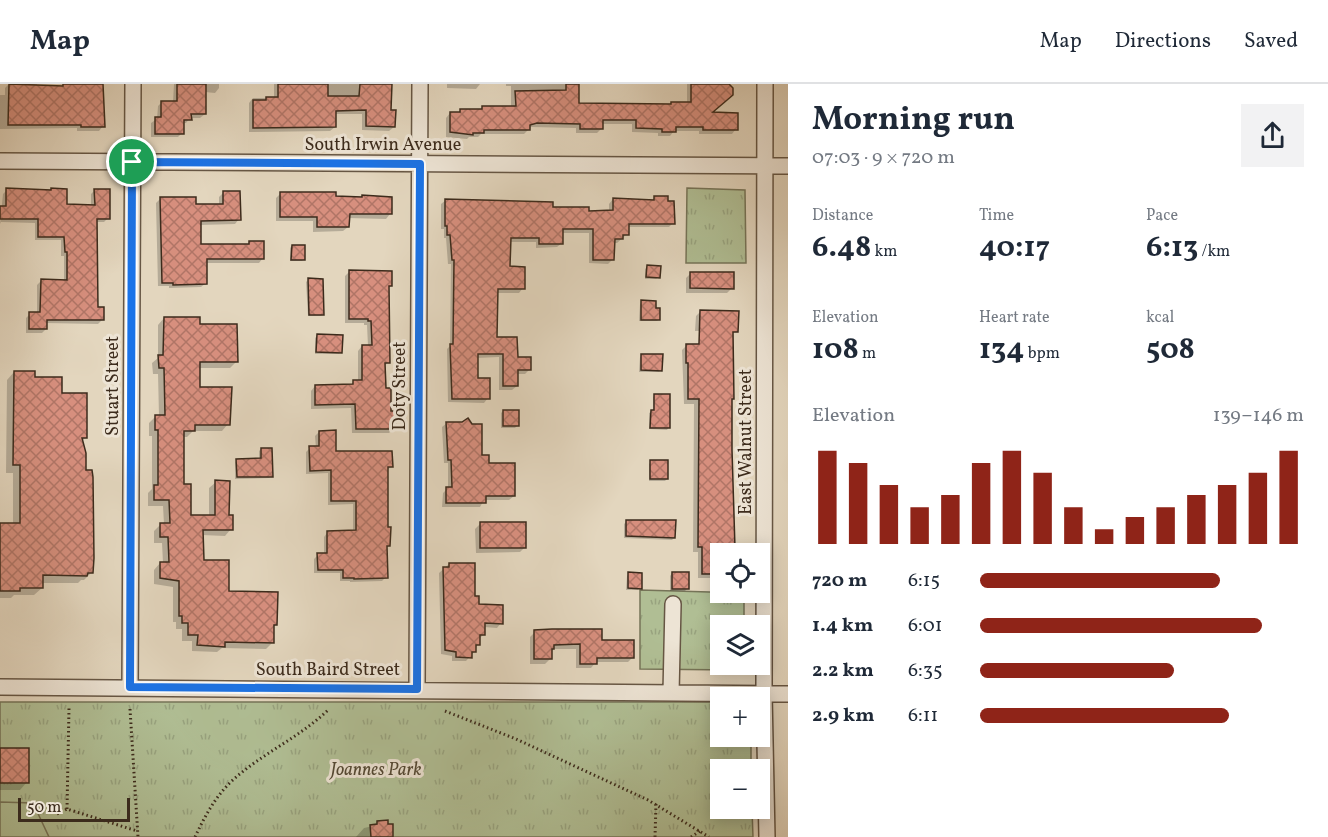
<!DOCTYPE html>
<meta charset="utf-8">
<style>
body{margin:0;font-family:Vollkorn,serif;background:#f2f2f3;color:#1f2937;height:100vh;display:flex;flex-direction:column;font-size:22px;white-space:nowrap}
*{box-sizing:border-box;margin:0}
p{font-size:20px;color:#747a83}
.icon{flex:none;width:33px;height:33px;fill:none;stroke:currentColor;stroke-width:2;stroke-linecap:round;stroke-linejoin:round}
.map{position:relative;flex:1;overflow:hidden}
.drawer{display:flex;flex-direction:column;background:#fff;width:540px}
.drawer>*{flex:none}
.fabs{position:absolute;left:710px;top:459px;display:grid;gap:12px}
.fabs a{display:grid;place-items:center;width:60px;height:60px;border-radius:0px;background:#fff;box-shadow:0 3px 15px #0003;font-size:30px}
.scale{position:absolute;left:18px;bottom:15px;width:112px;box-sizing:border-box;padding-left:6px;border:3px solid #3c2b1c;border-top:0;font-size:16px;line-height:21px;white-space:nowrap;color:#3c2b1c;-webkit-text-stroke:4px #ede4d5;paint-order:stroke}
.pin{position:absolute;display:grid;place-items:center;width:51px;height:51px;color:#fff;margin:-26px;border:3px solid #fff;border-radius:50%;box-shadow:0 2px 6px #0007}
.round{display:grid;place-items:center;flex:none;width:63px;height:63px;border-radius:0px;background:#f2f2f3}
.summary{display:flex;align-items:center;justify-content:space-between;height:102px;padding:0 24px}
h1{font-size:33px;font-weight:700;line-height:45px}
.stats{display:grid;grid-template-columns:repeat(3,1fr);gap:9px;height:102px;padding:6px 24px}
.stats div{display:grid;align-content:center}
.stats b{font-size:30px;font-weight:700}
.stats small{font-size:16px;font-weight:400}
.stats p{font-size:16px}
.chart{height:168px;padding:12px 24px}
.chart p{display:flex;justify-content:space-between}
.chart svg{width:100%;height:108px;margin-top:6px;stroke:#8f2418;stroke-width:6}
ul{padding:0 24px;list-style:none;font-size:20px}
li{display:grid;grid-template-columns:96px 72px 1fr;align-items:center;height:45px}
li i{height:15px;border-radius:8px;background:#8f2418}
header{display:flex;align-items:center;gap:36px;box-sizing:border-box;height:84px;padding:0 30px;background:#fff;border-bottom:2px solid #e0e1e3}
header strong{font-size:28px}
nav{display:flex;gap:33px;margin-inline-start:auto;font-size:21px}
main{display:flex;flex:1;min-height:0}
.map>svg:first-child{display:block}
.grass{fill:url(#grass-tufts);stroke:#767458;stroke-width:1.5}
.garden{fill:#b0be94;stroke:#767458;stroke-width:1.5}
.shadow{fill:#0003}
.building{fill:url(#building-cross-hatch);stroke:#3c2b1c;stroke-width:1.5}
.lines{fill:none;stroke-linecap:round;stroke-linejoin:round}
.minor-casing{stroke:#665644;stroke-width:18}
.path{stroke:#3c2b1c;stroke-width:3;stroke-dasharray:1.5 3;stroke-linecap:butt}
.minor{stroke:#ede4d5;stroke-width:15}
.route-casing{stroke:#fff;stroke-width:12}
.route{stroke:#1a73e8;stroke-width:8}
.labels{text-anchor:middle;stroke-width:6;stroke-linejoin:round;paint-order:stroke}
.street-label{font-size:18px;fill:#3c2b1c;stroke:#ede4d5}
.park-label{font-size:18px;font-style:italic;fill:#534834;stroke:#ede4d5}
</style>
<header>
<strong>Map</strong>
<nav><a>Map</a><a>Directions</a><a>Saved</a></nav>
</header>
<main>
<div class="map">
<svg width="788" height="753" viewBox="0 0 788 753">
<defs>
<pattern id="grass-tufts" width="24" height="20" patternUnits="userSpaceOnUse" patternTransform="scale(1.5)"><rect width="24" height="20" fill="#b0be94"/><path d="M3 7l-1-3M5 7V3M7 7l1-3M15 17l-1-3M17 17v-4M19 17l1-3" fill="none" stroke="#98a37f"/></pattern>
<pattern id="building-cross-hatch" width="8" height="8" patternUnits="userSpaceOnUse" patternTransform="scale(1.5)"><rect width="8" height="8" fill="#d78f7e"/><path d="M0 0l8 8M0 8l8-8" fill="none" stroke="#b07566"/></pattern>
</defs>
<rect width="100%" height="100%" fill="#e3d6be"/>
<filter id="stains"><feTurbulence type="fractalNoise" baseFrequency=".00333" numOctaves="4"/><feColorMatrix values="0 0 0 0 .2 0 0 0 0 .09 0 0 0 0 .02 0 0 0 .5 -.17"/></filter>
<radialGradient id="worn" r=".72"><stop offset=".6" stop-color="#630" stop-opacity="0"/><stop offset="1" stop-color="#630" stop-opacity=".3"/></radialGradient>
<path class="grass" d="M687,104l58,2 1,73h-60z
M640,506l104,3v32l-24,1v38l20,1 -6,5 -94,-1z
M0,618h720v34l31,1v32l-31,1v38l32,1 1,28h-753z"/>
<path class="garden" d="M0,718l33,1 16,34h-49z"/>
<path class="shadow" d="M9,0h28v3l14,11 18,-14h33l1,42 -4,5h-22v-3l-77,1v-34h5v-7z
M174,0h45v4l-4,5 -10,-1v22l-5,4h-10l-4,5h-4v10l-4,4h-27v-14l6,-4 1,-13 4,-4h11z
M274,0h117l-1,28 4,15 -5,4 -27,-1v-16h-27v13l-5,4 -81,1v-29l4,-5h21z
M447,0h33l-4,5 -29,-1z
M506,0h72v21l109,-1v-20h42l2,10 -21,20 26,15 -4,5h-33v-3h-25l-4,5h-12v-3l-26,-1v-8h-30v4l-5,5h-21v-5l-45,-1 -7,7h-43l-3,3h-9l-2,2 -21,-2v-19l4,-5h8l3,-3h19l3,-2 28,-1v-21h-5z
M7,106l58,16h26v-12l4,-4 13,28 -4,4h-8v86l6,12 -4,4 -52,-1v6l-4,4h-16v-15l4,-4h7v-29l4,-4h23v-25h-3v-16h-26v-17l-34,-1 -1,2 3,-30z
M223,109l16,26 -4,5 -35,1v20l47,1 3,-3 13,15 -4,5h-53v20l-5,4 -32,1v-2h-11l-2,-83 5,-5 33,8h25v-9z
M281,109l53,5 56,16 -4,5 -38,-1v9l-5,4 -30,1v-11h-37v-23z
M654,114l19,25 -4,4h-42v7l-10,9h-4v16l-5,5 -19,-1v-30h-28l1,10 -5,4 -21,1v-6h-27v26l14,20 -4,5h-23v46l34,30 -5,5h-9l1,12 -5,4h-13v-33l-23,1v22l12,18 -4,5 -36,-1 -1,-53 3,-3 1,-82h-3l-2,-26h-2v-9h-3v-25l5,-4 141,12h22v-8l4,-5 38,3z
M292,162l12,13 -2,2h-12v-13z
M647,183l12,10 -3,2h-11v-10z
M350,187l41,15 -4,3 1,73 -4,5v23l10,38 -5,5h-37l-1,-25 -40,1v-18l4,-5h35l4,-5h4v-30l4,-5h6l-1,-21h-3v-2h-19v-47z
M691,189l41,15 -5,5h-41v-15z
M308,196l15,34 -2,2h-13l-2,-34z
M642,218l13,8 4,9 -2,2h-18l1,-17z
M701,227l31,19 -37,1 1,-15z
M164,234l35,8 37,36 -6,6h-31v20l29,36 -6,7h-29l-6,6h-5v49l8,30h19v-28l7,-6 15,47 -6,7 -23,-1v26l26,32 48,31 -3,3v15l-7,7 -44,-1 -5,4 -25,-1v-10h-10v-12h-6v-7h-3v-35l-19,-3v-14l6,-7h3l-1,-20h-8v-12l7,-7h3l-1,-18h-15v-13l4,-4v-53h-3v-13l7,-7h3l-1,-42h-5l-1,-11 6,-5v-33z
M317,252l24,16 -2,2h-24v-16z
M687,261l44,3 1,206h-12v24h-22v-26h-5l1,-148h-10l-2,-54z
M642,271l19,15 -2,2h-20l1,-15z
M14,288l19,7 27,15 26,43 -5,5 11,130 -8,8h-3l-3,3h-36v5l-8,7h-20l-3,3h-11v-73h13v-52h-7l1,-93z
M655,311l14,32 -2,3 -18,-1v-16l4,-2v-14z
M503,327l14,15 -2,2h-14v-15z
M447,339l40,42 27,31 -5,4h-25l-4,7h-38l1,-14 5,-5v-25h-4l-2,-36z
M319,348l16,21 56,14 -4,3v59l2,16 -3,3v29l-4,4 -32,1v-1h-10v-8h-26v-14l4,-4h6v-18l3,-4 26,-1v-28l-25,1v-32l-22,1v-22l4,-4h6l-1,-12z
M261,365l10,27 -2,2 -34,1v-17l2,-2h22v-9z
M651,378l16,17 -2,2h-16v-17z
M626,438l48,16 -2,2 -48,-2v-14z
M480,440l45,23 -5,5 -44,1 -1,-24z
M449,480l29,42 23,17 -4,5 -13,-1v7l-5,5 -4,12 -9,10h-14v-5l-11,-2 -2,-81z
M672,489l15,16 -2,2h-15v-15z
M629,490l11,14 -2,2h-12l1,-14z
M535,548l65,9 33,16 -5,5h-32l-5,6h-15v-19h-23l-3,2v8l-5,5h-15v-27z
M0,665l27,33 -7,8h-20z
M377,738l14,15h-35l8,-9 9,-2z"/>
<path class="building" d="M9,0l54,2v-2h40l2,43h-24v-2h-73z
M177,0h29v30h-15l1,6h-8v14h-29v-17h6v-16h16z
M278,0h50v12h31l1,-12h32l-1,26h5l-1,17 -29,-1v-16l-30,1v16l-83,1v-28h13v-3h12z
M566,0h13v19l92,1v-2h20v-18h38l4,4v7l-20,17 25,1v17h-35v-3h-27v5h-14v-3l-26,-1v-8h-33v9h-23v-5l-43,-1 -7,2v5h-46v3h-11v2l-23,-3v-20h10v-3h22v-3h34l-1,-15 51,-1z
M6,104l45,2v-2l16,1v15l28,1 -1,-16h16v30h-13l1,88h6v13h-57v9h-18v-17h11l1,-33 26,1v-28h-2l-1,-15h-26v-18h-38v-13h6z
M223,107h17l1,29 -40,1v23h48v-3h15v18h-57v25l-34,1v-2h-11l-2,-86h36v7h27z
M280,108h56v4l26,1v-2l30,2v17h-42l-1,13h-32v-10h-37z
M654,112h14v5h6l1,23h-46v11h-6v4h-8l-1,21h-21v-31h-30v15h-24v-6h-28l-1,28 15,1v22h-27l-1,48h20l1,20h13v13h-13v16h-15v-32h-25v24h12v21h-38l-2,-55h3l1,-84h-2l-2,-25h-3v-9h-2v-27l108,3v5h36v4l24,-1v-12l41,2z
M292,161h13v15h-14z
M647,181l14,1 -1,12 -14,-1z
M349,186l43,1v15h-3l1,77h-5l1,25h5v23h4l1,18h-40l-1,-25 -40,1v-20l38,-1v-4h9v-35h10l-1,-24h-3v-2h-19z
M690,188h44v17l-44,-1z
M308,194l15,1 1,36h-15z
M641,216l15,1v7h4v12h-19z
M700,226l39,1 -1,21h-5l1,67h-2v51l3,98h-15v26h-18v-27h-4l1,-148h-11v-36h-2v-19h13z
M164,233h36v7h37l1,38h-38v25h32l-2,38h-35v6h-11v53h7v31h24v-35l15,1 -1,34h4v15h-30l1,30h25v31l49,1 -1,33h-3v18l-49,-1v5l-28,-2 1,-10h-10v-12h-6v-7h-3v-35l-19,-3v-16h9l-1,-25h-8v-14h10l-1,-23h-15v-15h4v-55h-3v-15h10l-1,-47h-5l-1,-13h5z
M317,250l26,1 -1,18 -26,-1z
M641,270h22l-1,17 -21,-1z
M14,287h21v6h27v16h25v45h-5l4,15v17h6l1,7 1,81 -1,15h-5l-1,3 -44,-1v13h-23v3h-20v-68h20v-58h-7z
M654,310h16v34h-20l1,-18h3z
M503,326h16v16h-16z
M468,334l4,6h10v31h7v8h26v33h-29v7h-40v-16h6l-1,-27h-3l-2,-38h16z
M336,346v21h56l1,16h-5v60h3l-1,19h-3l1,32 -34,1v-1h-11v-8h-25l-1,-17h10v-22l29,-1v-29h-25v-31l-21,1 -1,-25h10v-15z
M261,364h11l1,29h-36l-1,-18 25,-1z
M650,376h18v19h-18z
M626,436h50l-1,18 -49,-2z
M480,438h46v26h-46z
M449,479h26v33h4v8l24,1v19l-18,-1v12h-5v10h-4v7h-4v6l-16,-1v-5l-11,-2 -2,-83h6z
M628,488l14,1v16l-14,-1z
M672,488h17v17h-17z
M552,545h50v11h32v18h-37v6h-17v-20l-26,1v4h-2v10h-18v-29z
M0,664h29v35h-29z
M388,736v4h5v13h-22l-1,-12 7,-1v-3z"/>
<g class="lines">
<defs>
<path id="minor" d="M765,0l-1,610 3,143
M0,77l788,5
M0,603l788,7
M130,604l3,-604
M417,605l3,-605
M671,609l2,-89"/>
</defs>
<use href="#minor" class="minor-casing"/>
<path class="path" d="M130,625l8,128
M445,627l71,28 132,61 61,37
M67,725l2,-101
M57,730l10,-5 70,22
M195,753c10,-21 21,-42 39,-58 29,-26 66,-42 94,-69
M655,753l1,-33
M691,753l9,-6"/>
<use href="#minor" class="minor"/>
</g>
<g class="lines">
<defs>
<path id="route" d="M132,78l288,2 -3,525 -287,-2z"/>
</defs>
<use href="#route" class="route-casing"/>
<use href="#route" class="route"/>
</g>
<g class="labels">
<g class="street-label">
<text x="383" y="66">South Irwin Avenue</text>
<text transform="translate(112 302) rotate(-90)" y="6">Stuart Street</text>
<text transform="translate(399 302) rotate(-90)" y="6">Doty Street</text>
<text transform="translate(745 358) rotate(-90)" y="6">East Walnut Street</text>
<text x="328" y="591">South Baird Street</text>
</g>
<g class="park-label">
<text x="376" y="691">Joannes Park</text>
</g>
</g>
<rect width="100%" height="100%" filter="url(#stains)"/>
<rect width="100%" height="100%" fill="url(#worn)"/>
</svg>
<div class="fabs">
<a><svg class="icon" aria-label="locate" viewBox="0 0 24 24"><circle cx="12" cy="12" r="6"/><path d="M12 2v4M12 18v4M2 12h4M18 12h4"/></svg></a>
<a><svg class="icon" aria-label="layers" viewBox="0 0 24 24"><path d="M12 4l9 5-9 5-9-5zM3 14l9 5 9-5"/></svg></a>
<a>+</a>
<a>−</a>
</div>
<div class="scale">50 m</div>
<div class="pin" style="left:132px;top:78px;background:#1e9e55"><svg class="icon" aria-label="arrive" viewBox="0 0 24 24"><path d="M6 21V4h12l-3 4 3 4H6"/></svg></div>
</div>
<section class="drawer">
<div class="summary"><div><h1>Morning run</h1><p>07:03 · 9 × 720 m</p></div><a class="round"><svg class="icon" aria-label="share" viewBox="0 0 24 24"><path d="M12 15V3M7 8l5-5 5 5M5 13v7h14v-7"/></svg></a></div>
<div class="stats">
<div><p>Distance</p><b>6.48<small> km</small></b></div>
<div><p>Time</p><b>40:17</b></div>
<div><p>Pace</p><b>6:13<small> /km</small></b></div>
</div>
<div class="stats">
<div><p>Elevation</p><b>108<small> m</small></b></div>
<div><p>Heart rate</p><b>134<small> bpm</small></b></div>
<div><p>kcal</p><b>508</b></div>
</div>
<div class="chart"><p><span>Elevation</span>139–146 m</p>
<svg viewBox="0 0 160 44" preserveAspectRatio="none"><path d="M5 44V6M15 44V11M25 44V20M35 44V29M45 44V24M55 44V11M65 44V6M75 44V15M85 44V29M95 44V38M105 44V33M115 44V29M125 44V24M135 44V20M145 44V15M155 44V6"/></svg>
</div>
<ul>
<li><b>720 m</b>6:15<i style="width:74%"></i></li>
<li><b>1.4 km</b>6:01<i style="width:87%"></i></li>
<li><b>2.2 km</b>6:35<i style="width:60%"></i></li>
<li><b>2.9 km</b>6:11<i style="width:77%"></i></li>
</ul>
</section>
</main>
